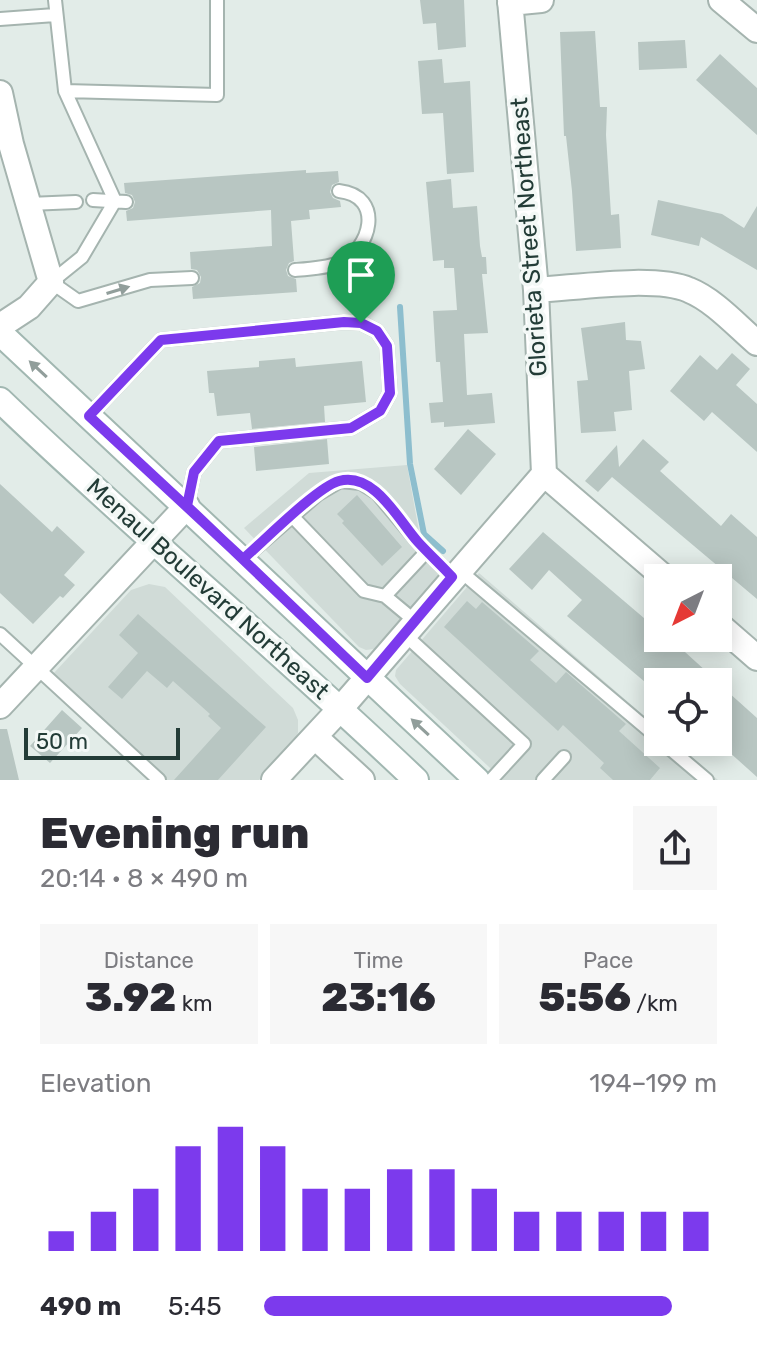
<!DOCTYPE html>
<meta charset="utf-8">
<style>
body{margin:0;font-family:Rubik,sans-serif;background:#f7f7f7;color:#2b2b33;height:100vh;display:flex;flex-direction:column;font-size:30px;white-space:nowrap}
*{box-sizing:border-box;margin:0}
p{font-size:26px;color:#7c7c81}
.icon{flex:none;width:44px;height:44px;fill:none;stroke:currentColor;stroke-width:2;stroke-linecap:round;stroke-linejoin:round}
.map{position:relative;height:780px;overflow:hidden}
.side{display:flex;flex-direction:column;background:#fff;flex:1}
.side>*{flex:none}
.needle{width:52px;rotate:222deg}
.fabs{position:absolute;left:644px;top:564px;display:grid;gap:16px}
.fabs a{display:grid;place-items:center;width:88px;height:88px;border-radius:0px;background:#fff;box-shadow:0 4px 20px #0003;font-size:40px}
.scale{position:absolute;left:24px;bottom:20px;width:156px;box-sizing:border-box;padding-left:8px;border:4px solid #233c37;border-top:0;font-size:22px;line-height:28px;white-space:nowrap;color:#233c37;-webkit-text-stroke:6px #f3f8f6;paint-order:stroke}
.pin{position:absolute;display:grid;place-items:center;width:68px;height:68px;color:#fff;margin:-82px -34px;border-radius:50% 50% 50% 0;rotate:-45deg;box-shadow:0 0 8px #0007}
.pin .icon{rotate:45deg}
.round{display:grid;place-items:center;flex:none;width:84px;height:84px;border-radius:0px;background:#f7f7f7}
.headline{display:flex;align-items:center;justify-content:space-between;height:136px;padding:0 40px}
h1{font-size:44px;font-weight:800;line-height:60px}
.metrics{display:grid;grid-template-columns:repeat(3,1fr);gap:12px;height:136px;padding:8px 40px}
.metrics div{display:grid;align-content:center;border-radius:0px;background:#f7f7f7;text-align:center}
.metrics b{font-size:40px;font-weight:800}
.metrics small{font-size:22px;font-weight:400}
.metrics p{font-size:22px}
.chart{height:224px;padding:16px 40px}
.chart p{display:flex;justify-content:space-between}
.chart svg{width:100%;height:144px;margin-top:8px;stroke:#7c3aed;stroke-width:6}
ul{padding:0 40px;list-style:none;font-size:26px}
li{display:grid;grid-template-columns:128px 96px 1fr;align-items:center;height:60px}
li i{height:20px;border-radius:10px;background:#7c3aed}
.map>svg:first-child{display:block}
.built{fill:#d0dbd7}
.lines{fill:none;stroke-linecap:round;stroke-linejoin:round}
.stream{stroke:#8dbece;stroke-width:6}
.building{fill:#b8c6c2}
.lane-casing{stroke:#a5b4af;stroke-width:16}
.street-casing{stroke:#a5b4af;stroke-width:28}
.secondary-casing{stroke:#a1b7b1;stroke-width:28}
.lane{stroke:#fff;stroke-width:12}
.street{stroke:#fff;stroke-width:24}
.secondary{stroke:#fff;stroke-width:24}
.oneway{fill:#919e9b}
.route-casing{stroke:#fff;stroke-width:16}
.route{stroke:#7c3aed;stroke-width:10}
.labels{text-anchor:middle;stroke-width:7;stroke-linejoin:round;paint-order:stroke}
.street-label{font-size:24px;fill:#233c37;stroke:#f3f8f6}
</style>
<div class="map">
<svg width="757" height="780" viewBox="0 0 757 780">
<rect width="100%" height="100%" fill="#e2ece8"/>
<path class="built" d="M407,465l13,72 29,27 -75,85 -8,1 -7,-3 -115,-119 65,-55z
M479,573l179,155v14h16l44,38h-215l-103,-96 -5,-8 1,-6z
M149,584l16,3 128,121 5,12v13l-7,14 -32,33h-94l-112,-106 78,-84z"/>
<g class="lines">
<path class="stream" d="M400,307l10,157 14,70 19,17"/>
</g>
<path class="building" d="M420,0h44l2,47 -28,3 -2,-27 -13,1z
M595,31l5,76h7l-1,28 5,80 8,-1 2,34 -45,3 -4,-60 -6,-55h-2l-4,-104z
M685,40l2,28 -48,2 -1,-28z
M720,54l37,34v47l-61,-55z
M442,59l2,24 26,-2 4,91 -27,2 -4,-61 -21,1 -4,-53z
M306,170v3l32,-2 1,11 -7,3 -2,7 3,6 7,3 1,6 -32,3 1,9 -19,2 3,40 -5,2 -3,7 2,6 8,3 1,13 -104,7 -1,-12 8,-4 1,-6 -4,-7 -6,-1 -1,-17 82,-6 -1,-36 -144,11 -1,-10 7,-3 2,-6 -3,-7 -7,-2 -1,-10z
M451,179l2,29 24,-2 3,40 2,11h4l1,17h-5l6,59 -24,1 3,61 25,-2 3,30 -51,4v-5l-13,1 -2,-20 14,-1 -3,-40h-4l-3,-51 24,-1 -3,-42h-10v-8l-11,1 -7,-79z
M658,200l64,14 22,14 13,-22v64l-56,-33 -2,9 -48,-11z
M625,322l1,18 15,1 4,28 -16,2 3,39 -18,2 2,19 -35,2 -4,-52 11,-1 -7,-52z
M732,353l18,16 -14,16 21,19v48l-45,-40 -8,9 -34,-30 30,-36 17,15z
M295,358l1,9 66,-6 4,41 -42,4 1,16 -73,7 -2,-16 -33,3 -3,-23h-5l-2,-22 52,-4v-6z
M468,429l28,25 -35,41 -27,-26z
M327,439l2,25 -73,7 -2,-24z
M643,439l26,23 -9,9 61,55 10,-12 26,23v62l-145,-122 -14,15 -13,-11 32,-36 2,22z
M0,484l52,48 5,-6 28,26 -21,23 11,10 -12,13 -3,-2 -27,28 -33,-31z
M357,495l45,52 -20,19 -40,-43 2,-2 -7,-7z
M543,532l115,98v8h9l7,4 44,40h-60v11l-91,-77 15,-16 -33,-30 -17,20 -23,-21z
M467,601l9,8 6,-7 57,49 -9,9 26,23 10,-11 60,52 -7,7 41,37 -10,12h-37l-13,-12 4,-5 -41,-38 -5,6 -114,-104z
M138,614l128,113 -48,53h-44l47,-52 -13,-12 2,-2 -37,-33 -6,7 -20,-17 -25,28 -14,-12 30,-34 -19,-18z
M718,683l39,35v59l-39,-35z
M62,710l20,18 -32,35 -20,-17z
M0,729h7l12,51h-19z"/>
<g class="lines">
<defs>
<path id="lane" d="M55,0l10,91 152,4v-95
M0,19l55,-4
M65,91l50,110 -33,56 -31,25 27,19 72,-21 42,-2
M93,200l33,2
M29,204l47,-2
M295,270c14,-1 31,-2 44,-7 32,-13 46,-67 0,-72
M89,416l72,-76 183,-18 17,1 16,8 10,15 3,47 -10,18 -29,17 -132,13 -25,31 -7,34
M292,516l72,75 21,5 30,25
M243,559l75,-65 22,-13 21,2 16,10 40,48 35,36
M459,570l199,168
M385,596l42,-45
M0,634l159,146
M404,634l120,110 -33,36
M662,742l45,38
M543,780l21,-23"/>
<path id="street" d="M510,0l26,290 8,184
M721,0l36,30
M510,3l31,-3
M0,93l11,51 40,138 -22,25 -29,19
M536,290c39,-2 118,-15 153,0 25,10 48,36 68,53
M544,474l121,104
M718,624l39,34
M0,706l187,-200
M315,737l47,43
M274,780l67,-72 203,-234"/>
<path id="secondary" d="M0,333l477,447
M0,400c135,130 280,250 416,380"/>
</defs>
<use href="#lane" class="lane-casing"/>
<use href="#street" class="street-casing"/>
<use href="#secondary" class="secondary-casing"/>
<use href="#lane" class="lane"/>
<use href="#street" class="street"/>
<use href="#secondary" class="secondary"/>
</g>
<defs><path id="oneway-solid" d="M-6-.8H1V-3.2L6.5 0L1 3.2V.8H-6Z" transform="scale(2)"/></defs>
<g class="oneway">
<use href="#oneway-solid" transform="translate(118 290) rotate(-17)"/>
<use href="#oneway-solid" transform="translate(38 369) rotate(-137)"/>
<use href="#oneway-solid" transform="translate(420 727) rotate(-137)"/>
</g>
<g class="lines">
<defs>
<path id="route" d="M361,323l-17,-1 -183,18 -72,76 154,143c20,-17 74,-72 96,-78 35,-10 60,40 79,61 11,12 23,23 34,35l-85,101 -180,-172 7,-34 25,-31 132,-13 29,-17 10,-18 -3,-47 -10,-15 -16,-8"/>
</defs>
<use href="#route" class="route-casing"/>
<use href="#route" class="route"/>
</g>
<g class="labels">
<g class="street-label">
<text transform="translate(529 237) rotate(-94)" y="8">Glorieta Street Northeast</text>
<text transform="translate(208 589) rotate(42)" y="8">Menaul Boulevard Northeast</text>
</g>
</g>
</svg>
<div class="fabs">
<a><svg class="needle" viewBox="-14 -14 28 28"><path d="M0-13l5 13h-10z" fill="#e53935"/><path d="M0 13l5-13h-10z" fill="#7c7c81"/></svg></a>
<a><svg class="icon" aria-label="locate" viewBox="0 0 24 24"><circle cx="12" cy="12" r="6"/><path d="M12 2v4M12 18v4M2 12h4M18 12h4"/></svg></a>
</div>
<div class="scale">50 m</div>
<div class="pin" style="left:361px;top:323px;background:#1e9e55"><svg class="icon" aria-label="arrive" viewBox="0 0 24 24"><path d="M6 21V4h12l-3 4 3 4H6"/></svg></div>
</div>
<section class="side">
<div class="headline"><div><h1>Evening run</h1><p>20:14 · 8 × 490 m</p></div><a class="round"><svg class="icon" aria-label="share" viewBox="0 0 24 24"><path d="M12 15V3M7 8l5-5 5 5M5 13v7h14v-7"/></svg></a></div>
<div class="metrics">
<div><p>Distance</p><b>3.92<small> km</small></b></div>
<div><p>Time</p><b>23:16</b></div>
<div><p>Pace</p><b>5:56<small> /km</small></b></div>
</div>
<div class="chart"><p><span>Elevation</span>194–199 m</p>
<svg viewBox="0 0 160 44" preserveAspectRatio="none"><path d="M5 44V38M15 44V32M25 44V25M35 44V12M45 44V6M55 44V12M65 44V25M75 44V25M85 44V19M95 44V19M105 44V25M115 44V32M125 44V32M135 44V32M145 44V32M155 44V32"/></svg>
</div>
<ul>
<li><b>490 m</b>5:45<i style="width:90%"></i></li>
</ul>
</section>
